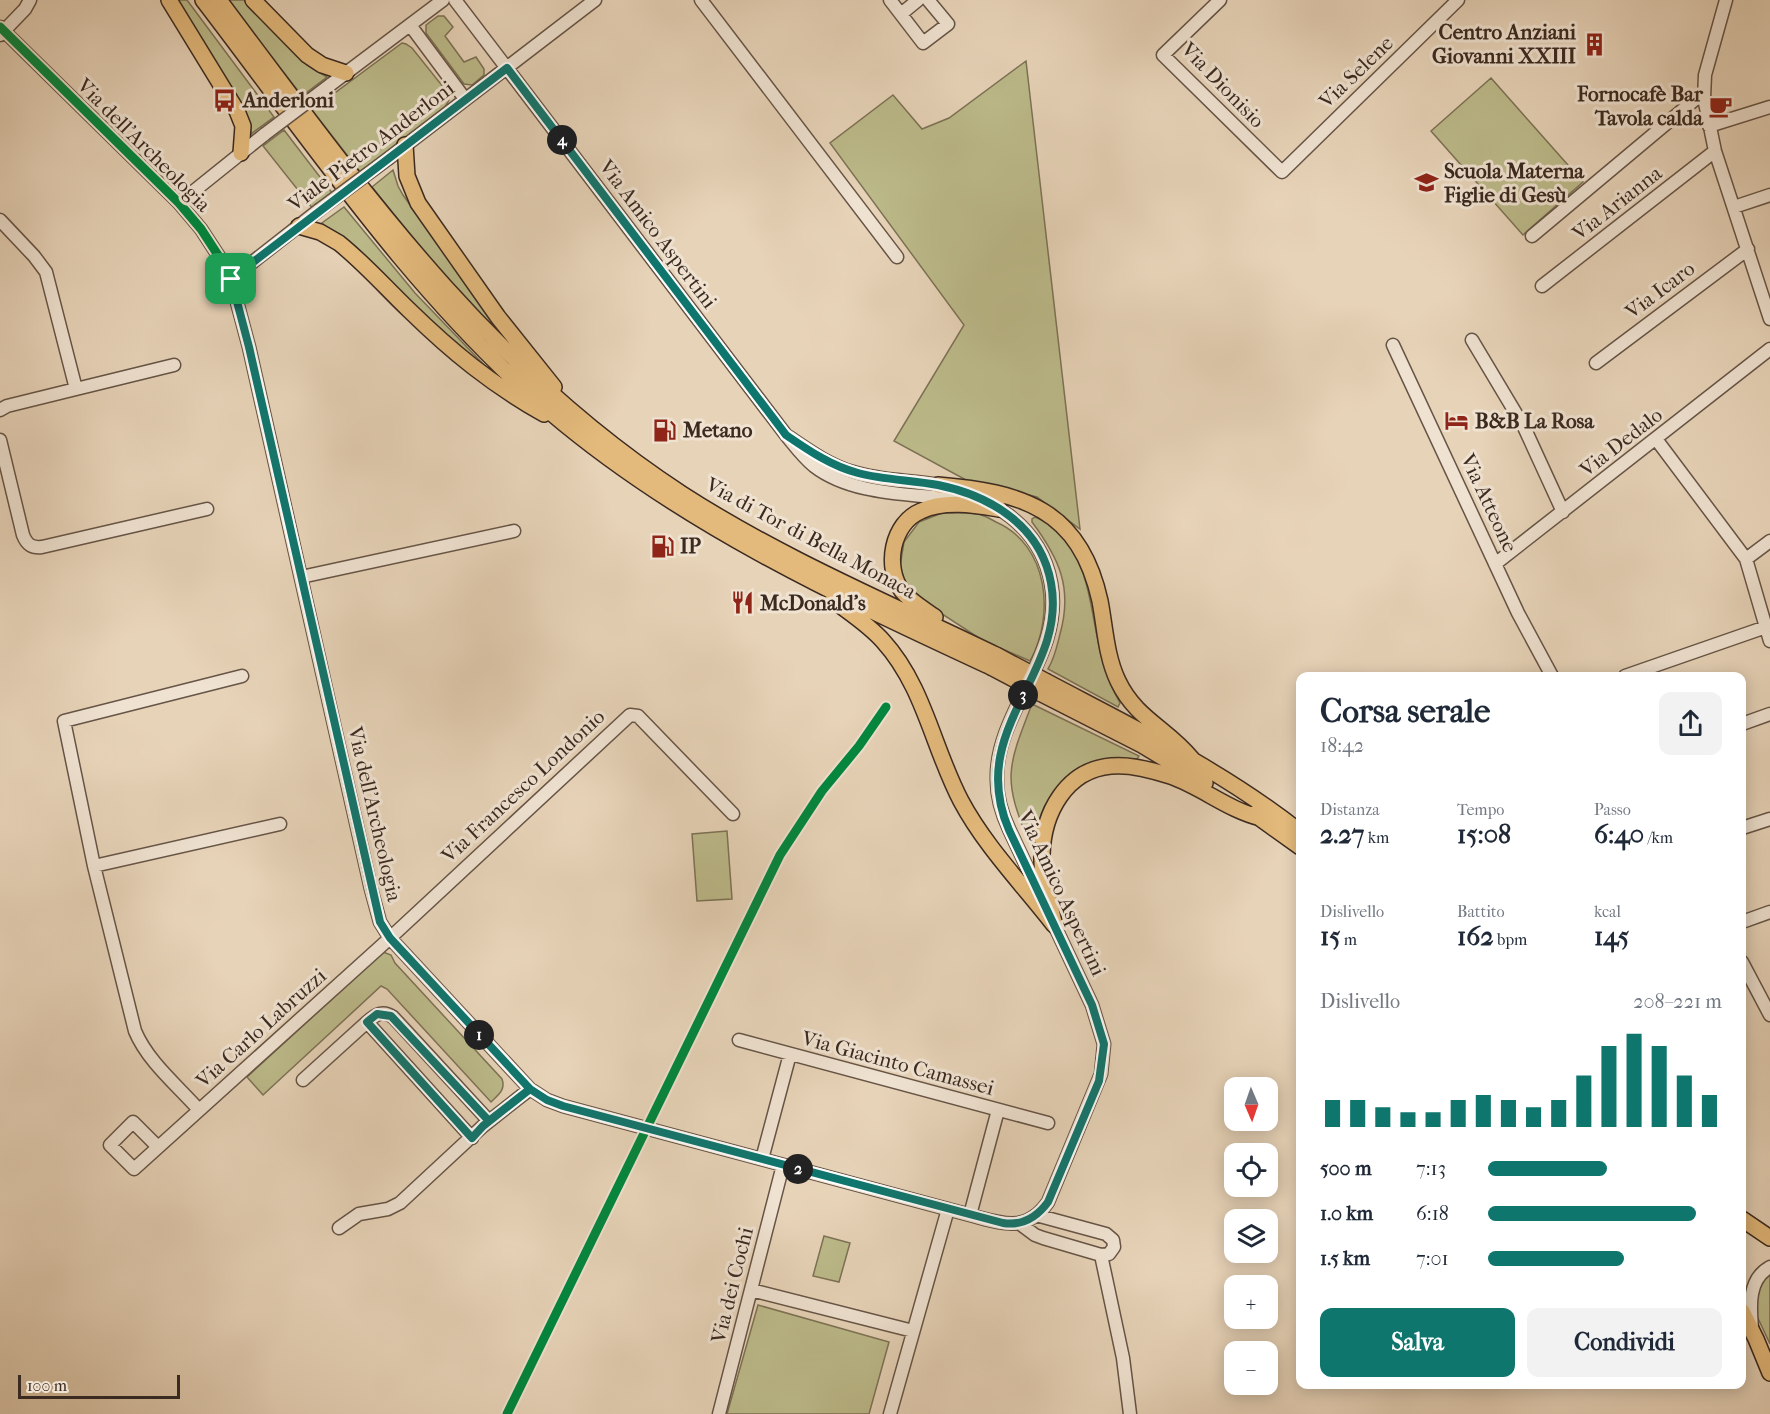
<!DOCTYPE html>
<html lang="it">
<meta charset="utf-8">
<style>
body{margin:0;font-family:"IM FELL French Canon",serif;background:#f2f2f3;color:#1f2937;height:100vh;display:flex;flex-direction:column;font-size:22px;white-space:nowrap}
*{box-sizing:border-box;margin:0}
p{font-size:20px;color:#747a83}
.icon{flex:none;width:33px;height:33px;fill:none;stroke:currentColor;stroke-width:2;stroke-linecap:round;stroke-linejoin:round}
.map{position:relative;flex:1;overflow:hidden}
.side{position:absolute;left:1296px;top:672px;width:450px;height:717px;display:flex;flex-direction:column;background:#fff;border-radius:12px;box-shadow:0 3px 15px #0003}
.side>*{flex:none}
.needle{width:39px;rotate:178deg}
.buttons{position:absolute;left:1224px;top:1077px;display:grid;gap:12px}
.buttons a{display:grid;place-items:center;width:54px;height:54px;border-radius:12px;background:#fff;box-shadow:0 3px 15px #0003;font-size:30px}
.scale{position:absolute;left:18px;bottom:15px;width:162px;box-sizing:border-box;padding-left:6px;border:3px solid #3b2a20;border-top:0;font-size:16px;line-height:21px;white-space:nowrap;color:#3b2a20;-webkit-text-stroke:4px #efe2d1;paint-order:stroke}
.pin{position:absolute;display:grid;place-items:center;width:51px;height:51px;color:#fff;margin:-26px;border-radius:12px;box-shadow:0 3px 9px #0006}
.km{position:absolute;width:30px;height:30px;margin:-15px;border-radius:50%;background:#222;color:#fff;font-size:16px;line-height:30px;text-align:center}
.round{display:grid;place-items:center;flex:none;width:63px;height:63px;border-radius:12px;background:#f2f2f3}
.overview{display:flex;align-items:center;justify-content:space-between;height:102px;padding:0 24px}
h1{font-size:33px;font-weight:700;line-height:45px}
.figures{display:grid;grid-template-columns:repeat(3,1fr);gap:9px;height:102px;padding:6px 24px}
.figures div{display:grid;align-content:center}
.figures b{font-size:26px;font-weight:700}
.figures small{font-size:16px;font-weight:400}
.figures p{font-size:16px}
.chart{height:168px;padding:12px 24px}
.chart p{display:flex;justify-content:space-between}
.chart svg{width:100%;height:108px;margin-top:6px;stroke:#0f766e;stroke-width:6}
.primary-button{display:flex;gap:12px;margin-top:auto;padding:12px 24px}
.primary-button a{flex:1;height:69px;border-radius:12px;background:#0f766e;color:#fff;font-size:24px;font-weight:700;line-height:69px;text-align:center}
.primary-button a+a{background:#f2f2f3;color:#1f2937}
ul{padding:0 24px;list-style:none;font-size:20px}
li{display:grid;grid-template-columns:96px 72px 1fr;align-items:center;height:45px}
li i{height:15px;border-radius:8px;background:#0f766e}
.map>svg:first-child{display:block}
.green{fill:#bcba8a;stroke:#7c7255;stroke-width:1.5}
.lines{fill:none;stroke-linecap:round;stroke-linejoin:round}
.minor-casing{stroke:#665446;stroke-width:15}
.major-casing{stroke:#3b2a20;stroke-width:18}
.minor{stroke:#efe2d1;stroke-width:12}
.major{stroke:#e4ba7c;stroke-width:15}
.minor-bridge-casing{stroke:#665446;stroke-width:15;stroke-linecap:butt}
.major-bridge-casing{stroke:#3b2a20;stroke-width:18;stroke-linecap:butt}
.minor-bridge{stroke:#efe2d1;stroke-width:12}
.major-bridge{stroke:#e4ba7c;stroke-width:15}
.cycleway-casing{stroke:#efe2d1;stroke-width:13}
.cycleway{stroke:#00873e;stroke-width:9}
.route-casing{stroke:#fff;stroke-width:12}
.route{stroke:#0f766e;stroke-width:8}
.labels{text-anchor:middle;stroke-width:6;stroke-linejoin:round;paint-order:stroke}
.poi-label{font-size:21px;font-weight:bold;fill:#3b2a20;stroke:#efe2d1;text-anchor:start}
.street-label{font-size:21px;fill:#3b2a20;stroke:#efe2d1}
</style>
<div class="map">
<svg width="1770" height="1414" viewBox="0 0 1770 1414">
<rect width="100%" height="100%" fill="#e7d3b8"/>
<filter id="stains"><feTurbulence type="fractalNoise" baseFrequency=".00333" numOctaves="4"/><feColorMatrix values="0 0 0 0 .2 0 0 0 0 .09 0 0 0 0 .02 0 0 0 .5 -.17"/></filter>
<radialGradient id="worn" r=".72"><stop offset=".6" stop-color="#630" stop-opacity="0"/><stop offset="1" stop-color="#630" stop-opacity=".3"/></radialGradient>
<path class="green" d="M177,0h10l87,117 -23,17 -1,-9z
M228,0h16l63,65 20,12 -25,19z
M438,16h6l9,11 -8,9 19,26 12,-5 8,12v6l-12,10 -8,-1 -38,-51v-8z
M402,43l4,1 6,4 36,45 1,7 -4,7 -84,66 -49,-63z
M1026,61l54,468 -43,-32 -71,-17 -72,-39 70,-116 -134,-182 63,-48 29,34 27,-11z
M1491,78l92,104 -60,53 -92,-104z
M284,130l49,64 -20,15 -50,-63z
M393,170l5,16 5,9 105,147 -10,-7 -76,-86 -50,-62z
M344,207l71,86 73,76 -43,-28 -106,-107 -20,-9z
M942,513c12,0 26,-1 37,1 6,2 12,5 17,8 53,23 59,94 34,139l-48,-21 -66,-43 -11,-14 -5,-16 4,-25 15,-20z
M1035,517c60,25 53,102 70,152 4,11 9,23 15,34l-2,4 -70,-38c7,-12 9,-23 12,-35 13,-46 -1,-76 -28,-112v-3z
M1032,704l107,52 -2,3h-21l-58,29 -14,19 -12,37h-2c-28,-65 -23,-76 2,-140z
M727,831l5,68 -35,2 -5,-67z
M383,952l8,3 4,8 107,116c4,11 -4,16 -11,23l-104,-113 -6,-3 -118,109 -16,-18z
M824,1236l26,7 -11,39 -26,-6z
M1770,1273v71l-14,-30v-27z
M758,1305l131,37 -20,72h-142z"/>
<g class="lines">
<defs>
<path id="minor" d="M455,0l331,435c9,11 17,22 28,31 39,30 97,27 143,34
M701,0l196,257
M890,0l33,43 25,-19 -20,-24
M1220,0l-57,55 119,117 176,-172
M1726,0l-21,75 -1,23 11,53 55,168
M901,14l17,-14
M410,25l55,74
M0,27l179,176 22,26 28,43 20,75 122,542 9,33 10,16 140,151 17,11 16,6 407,109c31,8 56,19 78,-13l53,-128 3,-30 -12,-39 -83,-176c-7,-15 -12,-31 -12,-48 -3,-69 68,-125 54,-198 -10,-56 -59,-87 -113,-98 -28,-5 -57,-4 -85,-13 -25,-7 -46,-23 -67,-37
M0,35l25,-26 5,-9
M330,85l113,-85
M1709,126l61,-19
M389,158l206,-158
M179,203l86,-69
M1734,207l36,-12
M0,220l34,36 12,16 30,117 -69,17 -7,4
M1532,236l172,-144
M231,279l88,-69
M1542,286l173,-135
M1472,340l52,87 39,85
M1393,345l125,268 34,63
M1596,363l152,-114
M76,389l98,-24
M1656,439l90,120 24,82
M0,440l23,95c4,10 9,13 19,12l165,-38
M1746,559l24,-18
M1495,564l275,-215
M301,577l213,-46
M1625,676l141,-49
M1742,724l28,-10
M1742,828l28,-9
M94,866l186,-42
M1742,922l28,-10
M1742,962l28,53
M367,1022c9,-8 16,-12 26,-5l96,104
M739,1040l309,83
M303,1080l64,-58 105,116
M199,1110c-21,-24 -51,-48 -64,-79l-41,-165 -30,-145 178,-45
M158,1147l-25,-25 -23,23 24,24 256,-231 240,-223 8,1 95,98
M762,1159l28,-105
M970,1215l28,-105
M1019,1223l16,12 8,3 58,17 8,-1 5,-7 -1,-7 -7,-6 -70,-19
M339,1228l20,-14 29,-5 12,-6 83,-77 47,-37
M1101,1255l22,103 7,56
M751,1290l162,41
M1752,1328c-2,-22 -4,-49 18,-61
M719,1414l64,-249
M890,1414l58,-205"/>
<path id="major" d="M169,0l68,111 6,15 -2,27
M203,0c109,142 210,294 346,411 131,112 287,184 442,256
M219,0c139,185 266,366 463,494 99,64 209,110 314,161
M253,0l54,55 15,10 24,8
M405,145l2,31 11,27 80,114 56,70
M299,226l21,6 19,11c25,20 47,45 70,67 43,42 82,74 135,104
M938,485c84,7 142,24 162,116 5,26 6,55 18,80 18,38 49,47 74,78
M833,600c17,13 36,25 50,41 41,45 50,107 78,160 24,45 62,84 93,124
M935,617c-11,-8 -24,-15 -33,-26 -18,-24 -10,-68 19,-80 24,-11 53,-6 78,-2
M1047,682c87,46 176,89 253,150
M1040,693l102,52 63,38
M1254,814l46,33
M1054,922c-5,-21 -13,-45 -12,-67 1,-42 24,-85 69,-89 19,-2 41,4 59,10 32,11 58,34 91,42
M1742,1219l28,19
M1742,1311l14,28 14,34"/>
</defs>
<use href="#minor" class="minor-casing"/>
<use href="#major" class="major-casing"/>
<use href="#minor" class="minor"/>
<use href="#major" class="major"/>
<defs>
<path id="minor-bridge" d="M265,134l65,-49
M319,210l70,-52"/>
<path id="major-bridge" d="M996,655l51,27
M991,667l49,26"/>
</defs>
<use href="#minor-bridge" class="minor-bridge-casing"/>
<use href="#major-bridge" class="major-bridge-casing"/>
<use href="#minor-bridge" class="minor-bridge"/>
<use href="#major-bridge" class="major-bridge"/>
<defs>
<path id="cycleway" d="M0,27l179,176 22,26 28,43 20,75 122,542 9,33 10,16 140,151 17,11 16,6 407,109c31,8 56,19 78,-13l53,-128 3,-30 -12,-39 -83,-176c-7,-15 -12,-31 -12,-48 -3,-69 68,-125 54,-198 -10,-56 -59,-87 -113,-98 -28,-5 -57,-4 -85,-13 -25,-7 -46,-23 -67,-37
M507,1414l273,-559 42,-64 37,-45 27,-39"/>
</defs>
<use href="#cycleway" class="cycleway-casing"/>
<use href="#cycleway" class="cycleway"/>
</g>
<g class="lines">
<defs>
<path id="route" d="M231,279l18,68 131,575 10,16 140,151 -41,32 -98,-105 -14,-2 -10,8 105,116 11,-12 47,-37 17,11 16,6 440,117c19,3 34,-6 45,-21l51,-121 5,-37 -12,-39 -83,-175c-44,-102 59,-156 42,-247 -10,-56 -59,-87 -113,-98 -26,-5 -54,-5 -80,-12 -27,-7 -50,-23 -72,-38l-279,-367 -276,211"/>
</defs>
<use href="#route" class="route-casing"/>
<use href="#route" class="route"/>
</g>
<defs>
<symbol id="building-bare" viewBox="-9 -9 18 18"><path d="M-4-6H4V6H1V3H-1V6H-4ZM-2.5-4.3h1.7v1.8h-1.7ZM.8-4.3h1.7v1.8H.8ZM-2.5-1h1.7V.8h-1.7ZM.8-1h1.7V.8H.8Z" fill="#8f2418" stroke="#efe2d1" stroke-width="2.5" paint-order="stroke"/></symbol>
<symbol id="bus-bare" viewBox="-9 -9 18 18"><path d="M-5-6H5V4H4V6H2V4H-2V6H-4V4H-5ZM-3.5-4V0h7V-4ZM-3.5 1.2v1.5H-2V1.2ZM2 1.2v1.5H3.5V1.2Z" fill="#8f2418" stroke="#efe2d1" stroke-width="2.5" paint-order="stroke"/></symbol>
<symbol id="cafe-bare" viewBox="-9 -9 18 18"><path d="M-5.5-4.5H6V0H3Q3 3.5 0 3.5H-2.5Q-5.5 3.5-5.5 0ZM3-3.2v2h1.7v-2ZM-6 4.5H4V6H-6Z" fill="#8f2418" stroke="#efe2d1" stroke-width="2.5" paint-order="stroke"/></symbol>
<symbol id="school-bare" viewBox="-9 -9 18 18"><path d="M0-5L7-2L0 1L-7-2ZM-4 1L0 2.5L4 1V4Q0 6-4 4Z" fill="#8f2418" stroke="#efe2d1" stroke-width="2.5" paint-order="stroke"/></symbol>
<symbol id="hotel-bare" viewBox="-9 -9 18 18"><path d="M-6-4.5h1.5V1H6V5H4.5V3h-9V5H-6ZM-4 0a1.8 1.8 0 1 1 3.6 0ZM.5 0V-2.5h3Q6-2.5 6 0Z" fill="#8f2418" stroke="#efe2d1" stroke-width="2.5" paint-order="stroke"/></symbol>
<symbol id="fuel-bare" viewBox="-9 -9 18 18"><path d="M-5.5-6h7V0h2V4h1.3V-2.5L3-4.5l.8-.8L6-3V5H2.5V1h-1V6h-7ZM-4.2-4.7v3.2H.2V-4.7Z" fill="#8f2418" stroke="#efe2d1" stroke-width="2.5" paint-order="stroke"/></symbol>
<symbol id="restaurant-bare" viewBox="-9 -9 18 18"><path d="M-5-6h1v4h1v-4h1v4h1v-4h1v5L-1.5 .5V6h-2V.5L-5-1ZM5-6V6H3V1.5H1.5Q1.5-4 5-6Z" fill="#8f2418" stroke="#efe2d1" stroke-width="2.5" paint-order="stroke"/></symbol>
</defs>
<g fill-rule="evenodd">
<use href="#building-bare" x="1578" y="28" width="33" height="33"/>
<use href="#bus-bare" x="208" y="84" width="33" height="33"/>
<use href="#cafe-bare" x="1704" y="90" width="33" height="33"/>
<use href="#school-bare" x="1410" y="166" width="33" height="33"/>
<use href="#hotel-bare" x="1440" y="404" width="33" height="33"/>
<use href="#fuel-bare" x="648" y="414" width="33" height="33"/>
<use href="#fuel-bare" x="646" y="530" width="33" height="33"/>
<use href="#restaurant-bare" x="726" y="586" width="33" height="33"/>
</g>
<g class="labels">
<g class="poi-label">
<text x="1576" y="39" text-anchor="end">Centro Anziani<tspan x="1576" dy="24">Giovanni XXIII</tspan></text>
<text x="1703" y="101" text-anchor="end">Fornocafè Bar<tspan x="1703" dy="24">Tavola calda</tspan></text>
<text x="243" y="107">Anderloni</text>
<text x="1444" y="178">Scuola Materna<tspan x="1444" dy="24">Figlie di Gesù</tspan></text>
<text x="1475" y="428">B&amp;B La Rosa</text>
<text x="683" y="437">Metano</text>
<text x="680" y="553">IP</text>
<text x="760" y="610">McDonald's</text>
</g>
<g class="street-label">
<text transform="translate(1356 72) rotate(-44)" y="7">Via Selene</text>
<text transform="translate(1223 85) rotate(46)" y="7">Via Dionisio</text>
<text transform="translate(144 145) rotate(45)" y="7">Via dell'Archeologia</text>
<text transform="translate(371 146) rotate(-37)" y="7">Viale Pietro Anderloni</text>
<text transform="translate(1617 203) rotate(-38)" y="7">Via Arianna</text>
<text transform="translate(658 234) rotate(53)" y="7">Via Amico Aspertini</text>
<text transform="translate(1660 290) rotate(-37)" y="7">Via Icaro</text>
<text transform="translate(1621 442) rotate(-38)" y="7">Via Dedalo</text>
<text transform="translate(1489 503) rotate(65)" y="7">Via Atteone</text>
<text transform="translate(811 538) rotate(28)" y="7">Via di Tor di Bella Monaca</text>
<text transform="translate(523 786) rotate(-43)" y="7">Via Francesco Londonio</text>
<text transform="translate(375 814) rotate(77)" y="7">Via dell'Archeologia</text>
<text transform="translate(1062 893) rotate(65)" y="7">Via Amico Aspertini</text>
<text transform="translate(261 1028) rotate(-42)" y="7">Via Carlo Labruzzi</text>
<text transform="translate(898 1063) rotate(15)" y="7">Via Giacinto Camassei</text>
<text transform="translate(732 1285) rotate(-76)" y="7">Via dei Cochi</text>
</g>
</g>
<rect width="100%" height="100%" filter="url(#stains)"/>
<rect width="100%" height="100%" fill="url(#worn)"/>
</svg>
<div class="buttons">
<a><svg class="needle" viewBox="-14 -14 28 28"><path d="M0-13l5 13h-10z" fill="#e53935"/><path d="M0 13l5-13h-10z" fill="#747a83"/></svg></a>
<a><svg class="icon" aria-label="locate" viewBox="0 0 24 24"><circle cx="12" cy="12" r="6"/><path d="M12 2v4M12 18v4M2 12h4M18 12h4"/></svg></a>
<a><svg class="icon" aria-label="layers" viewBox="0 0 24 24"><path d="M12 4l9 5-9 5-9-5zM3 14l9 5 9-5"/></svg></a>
<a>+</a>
<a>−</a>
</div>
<div class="scale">100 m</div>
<div class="pin" style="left:231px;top:279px;background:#1e9e55"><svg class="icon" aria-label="arrive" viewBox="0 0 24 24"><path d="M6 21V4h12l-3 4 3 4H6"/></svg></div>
<b class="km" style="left:479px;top:1035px">1</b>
<b class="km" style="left:798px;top:1169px">2</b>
<b class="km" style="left:1023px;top:695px">3</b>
<b class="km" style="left:562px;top:140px">4</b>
<section class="side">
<div class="overview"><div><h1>Corsa serale</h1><p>18:42</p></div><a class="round"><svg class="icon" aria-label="share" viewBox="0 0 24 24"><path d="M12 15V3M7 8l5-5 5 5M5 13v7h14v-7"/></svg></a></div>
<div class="figures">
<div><p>Distanza</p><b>2.27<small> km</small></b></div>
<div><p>Tempo</p><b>15:08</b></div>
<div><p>Passo</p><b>6:40<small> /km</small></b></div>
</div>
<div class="figures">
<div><p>Dislivello</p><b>15<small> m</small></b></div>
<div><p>Battito</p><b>162<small> bpm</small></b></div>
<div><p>kcal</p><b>145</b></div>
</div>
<div class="chart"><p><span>Dislivello</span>208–221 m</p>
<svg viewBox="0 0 160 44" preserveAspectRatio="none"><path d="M5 44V33M15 44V33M25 44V36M35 44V38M45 44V38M55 44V33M65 44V31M75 44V33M85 44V36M95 44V33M105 44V23M115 44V11M125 44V6M135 44V11M145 44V23M155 44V31"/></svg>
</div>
<ul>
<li><b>500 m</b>7:13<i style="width:51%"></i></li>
<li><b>1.0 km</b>6:18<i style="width:89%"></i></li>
<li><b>1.5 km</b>7:01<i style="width:58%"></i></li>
</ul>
<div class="primary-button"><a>Salva</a><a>Condividi</a></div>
</section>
</div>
